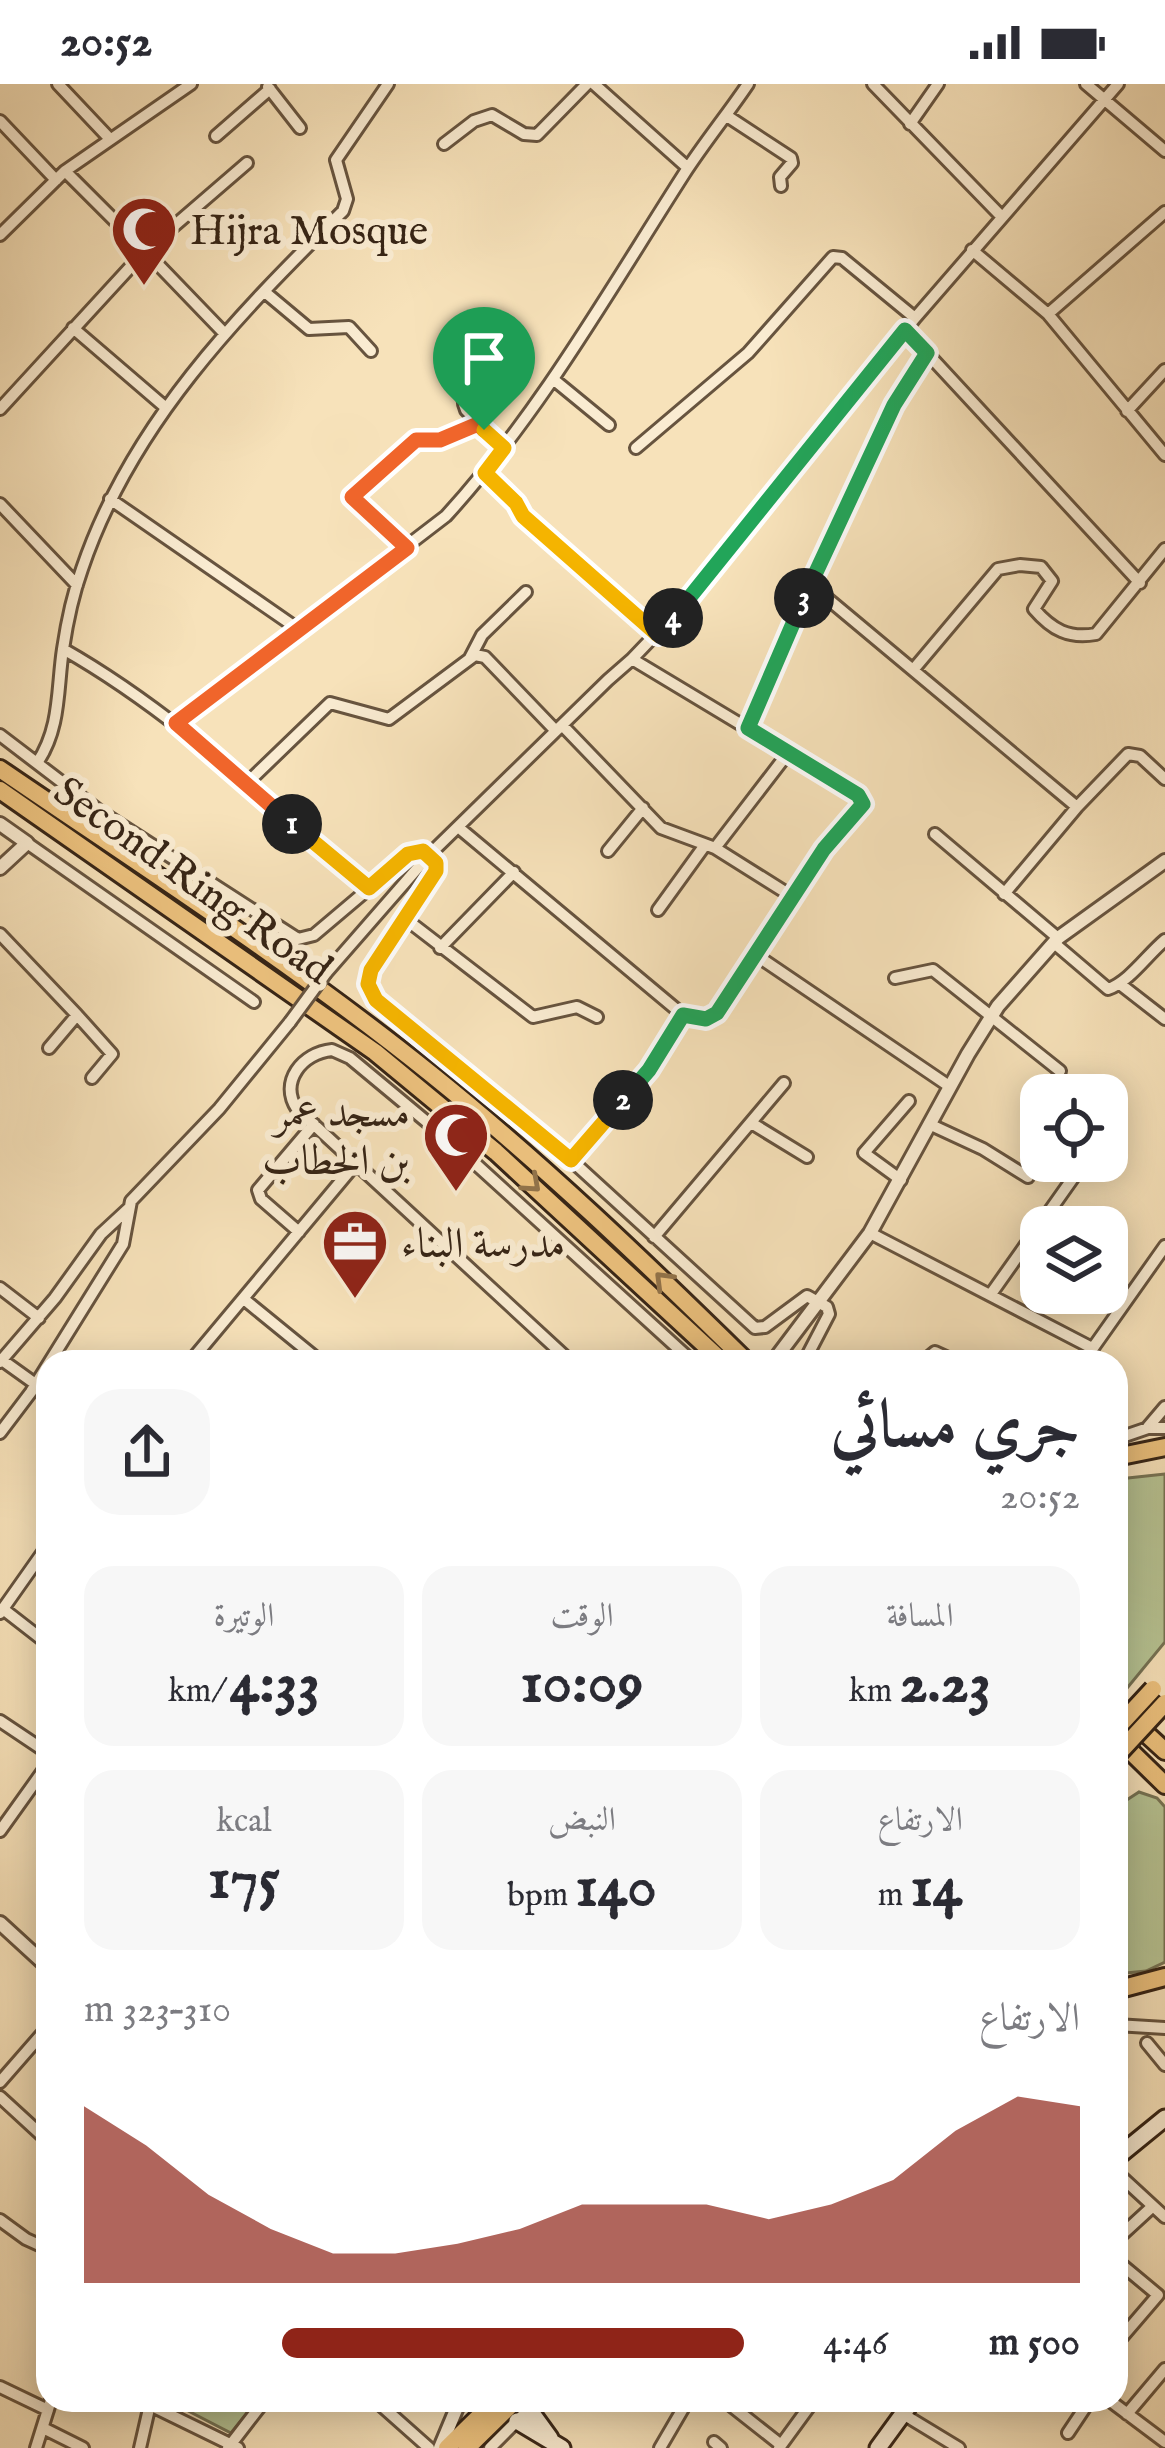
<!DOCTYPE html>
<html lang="ar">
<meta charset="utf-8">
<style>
body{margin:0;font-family:"IM FELL English",Amiri,serif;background:#f7f7f7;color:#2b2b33;direction:rtl;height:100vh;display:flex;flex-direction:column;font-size:45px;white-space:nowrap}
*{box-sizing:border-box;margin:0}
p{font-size:39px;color:#7c7c81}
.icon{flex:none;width:66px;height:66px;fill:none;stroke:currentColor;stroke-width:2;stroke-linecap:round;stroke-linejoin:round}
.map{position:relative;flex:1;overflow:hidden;direction:ltr}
.drawer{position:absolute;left:36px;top:1266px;width:1092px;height:1062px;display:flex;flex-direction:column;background:#fff;border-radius:36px;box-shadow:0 6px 30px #0003;direction:rtl}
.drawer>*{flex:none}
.fabs{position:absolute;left:1020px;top:990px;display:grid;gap:24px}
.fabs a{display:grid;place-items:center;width:108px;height:108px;border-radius:24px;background:#fff;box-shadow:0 6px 30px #0003;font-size:60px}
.pin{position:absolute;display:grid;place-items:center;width:102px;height:102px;color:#fff;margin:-123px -51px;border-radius:50% 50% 50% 0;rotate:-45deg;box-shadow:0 0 12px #0007}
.pin .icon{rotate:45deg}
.km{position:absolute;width:60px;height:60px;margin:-30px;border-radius:50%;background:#222;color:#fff;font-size:33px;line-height:60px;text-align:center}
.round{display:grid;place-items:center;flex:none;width:126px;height:126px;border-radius:36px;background:#f7f7f7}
.summary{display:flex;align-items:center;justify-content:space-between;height:204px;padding:0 48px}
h1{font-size:66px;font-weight:700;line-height:90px}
.metrics{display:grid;grid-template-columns:repeat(3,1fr);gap:18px;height:204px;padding:12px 48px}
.metrics div{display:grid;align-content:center;border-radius:30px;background:#f7f7f7;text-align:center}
.metrics b{font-size:60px;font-weight:700}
.metrics small{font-size:33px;font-weight:400}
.metrics p{font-size:33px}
.chart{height:336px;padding:24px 48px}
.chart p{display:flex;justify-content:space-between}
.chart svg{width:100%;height:216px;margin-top:12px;fill:#8f2418;opacity:.7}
ul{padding:0 48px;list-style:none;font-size:39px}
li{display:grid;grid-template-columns:192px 144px 1fr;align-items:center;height:90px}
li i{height:30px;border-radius:15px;background:#8f2418}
.status{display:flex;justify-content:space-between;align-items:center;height:84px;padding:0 60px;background:#fff;direction:ltr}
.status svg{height:33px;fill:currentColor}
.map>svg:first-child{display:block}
.green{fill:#b7c494;stroke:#777455;stroke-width:3}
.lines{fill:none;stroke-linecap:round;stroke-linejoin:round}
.minor-casing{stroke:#67543f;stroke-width:16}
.tertiary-casing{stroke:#67543f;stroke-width:18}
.secondary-casing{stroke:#372516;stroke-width:21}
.trunk-casing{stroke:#372516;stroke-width:22}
.minor{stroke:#faecd2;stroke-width:10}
.tertiary{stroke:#faecd2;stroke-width:12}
.secondary{stroke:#faecd2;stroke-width:15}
.trunk{stroke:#ecc17d;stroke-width:16}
.minor-bridge-casing{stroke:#67543f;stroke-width:16;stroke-linecap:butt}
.trunk-bridge-casing{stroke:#372516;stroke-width:22;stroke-linecap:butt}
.minor-bridge{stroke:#faecd2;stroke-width:10}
.trunk-bridge{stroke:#ecc17d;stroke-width:16}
.oneway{stroke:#92734a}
.split-1-casing{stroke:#fff;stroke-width:24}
.split-2-casing{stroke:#fff;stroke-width:24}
.split-3-casing{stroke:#fff;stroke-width:24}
.split-4-casing{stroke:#fff;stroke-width:24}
.split-5-casing{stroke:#fff;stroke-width:24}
.split-1{stroke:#f0652b;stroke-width:15}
.split-2{stroke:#f5b400;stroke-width:15}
.split-3{stroke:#22a559;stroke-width:15}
.split-4{stroke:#22a559;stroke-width:15}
.split-5{stroke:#f5b400;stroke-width:15}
.labels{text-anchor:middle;stroke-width:12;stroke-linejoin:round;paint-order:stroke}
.poi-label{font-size:42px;fill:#372516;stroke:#faecd2;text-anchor:start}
.street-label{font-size:42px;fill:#372516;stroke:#faecd2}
</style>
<div class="status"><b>20:52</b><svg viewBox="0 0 49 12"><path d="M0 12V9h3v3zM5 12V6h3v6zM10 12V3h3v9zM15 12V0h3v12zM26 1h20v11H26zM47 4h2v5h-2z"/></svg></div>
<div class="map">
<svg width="1165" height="2364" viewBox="0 0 1165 2364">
<rect width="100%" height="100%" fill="#f7e2ba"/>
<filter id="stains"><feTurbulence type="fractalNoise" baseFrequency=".00167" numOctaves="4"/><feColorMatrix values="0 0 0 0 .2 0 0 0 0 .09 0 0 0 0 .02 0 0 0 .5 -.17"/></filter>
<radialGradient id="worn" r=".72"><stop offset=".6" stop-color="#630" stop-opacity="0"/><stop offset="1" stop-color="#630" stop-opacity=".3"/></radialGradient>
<path class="green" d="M1165,1390v168l-37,45 -12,-13v-189l12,-7z
M1139,1708l18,6 8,9v155l-19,9 -30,3v-167z
M167,2316h91l-27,33z"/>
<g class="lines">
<defs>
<path id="minor" d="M58,0l51,54
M594,0l94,84
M873,0l127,131
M1086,0l79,67
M268,3l32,41
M727,32l64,42 1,5 -12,14 1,9
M0,37l56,59
M910,40l28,-40
M216,52l54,-47
M444,60l30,-23 18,-6 32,19 13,1 50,-51
M0,151l65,-64 126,-87
M972,166l76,64 117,141
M266,209l43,36 40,-2 22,24
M1048,230l117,-102
M73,244l92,79
M225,250l-80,-83 102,-88
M454,260l22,22c-8,13 -17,29 -10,44l38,38
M927,269l213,230
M553,295l56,46
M0,325l145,-158 -80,-80
M1127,327l38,-41
M636,364l112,-95 85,-96 9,1 73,60
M485,389l56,61 116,101
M110,415l188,130
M0,420l77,81
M407,463l-55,-50 64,-57h23l39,-16
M810,500l267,223
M63,565c113,64 207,156 306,239
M470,574l12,-23 44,-43
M632,575l67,-70 216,-271 203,-234
M913,586l85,-101 22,-4 21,2 11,14 -18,28c18,21 35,30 62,25l69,-85
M176,639l270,-207c94,-103 163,-225 238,-342 20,-31 43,-59 64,-90
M562,641l99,103 54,20 78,49
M748,644c55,-127 106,-257 179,-375l-22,-23
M0,651l101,77 197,127 16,-4 97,-82h15l10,11v7l-65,100 -3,13 5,13 198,163 184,168 10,-1 42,-31 20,11 2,7 -25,48
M37,679c24,-35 20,-75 26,-114 4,-27 10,-55 19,-80 49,-145 155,-253 261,-358l4,-12 -11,-39 52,-76
M246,700l84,-81 59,16 86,-64 10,2 71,74
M935,750l123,104
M27,759l227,159
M715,764l73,-95
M608,767l35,-43
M1004,810l73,-87 51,-53 12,2 25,23
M658,826l47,-65
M403,833l130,100 44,-10 20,10
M0,850l77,81 -28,33
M1054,859l54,46c21,-7 39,-34 57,-49
M440,864l74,-76
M753,869l196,133
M326,889l103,-118 179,-175 24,-21 226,136 5,9 -39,45 -107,164 -11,6 -23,-4 -225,-188
M895,894l38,-8 127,101
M1120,900l45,35
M77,931l35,39 -20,24
M753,1040l54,33
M929,1040l54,25 45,28
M571,1076l78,-90 34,-55
M901,1096l-37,-27 45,-52
M299,1148l-38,-33 -3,-9 56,-66
M870,1149l222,115
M654,1153l130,-154
M0,1204l39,30
M991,1210l94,-133
M245,1216l76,62
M2,1276l46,33
M0,1278l55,-64 46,-64 27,-25
M190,1278l167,-200
M571,1278l-274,-253c-18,-27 5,-56 35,-59l18,8 107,89 236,215
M923,1278l12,-10 22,10
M1083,1278l82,-116
M1148,1343l17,-20
M0,1349l31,-41 92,-148 8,-43 88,-92 71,-87
M1116,1355l32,-11h17
M3,1525l45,35
M0,1529l48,-68
M0,1637l48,32
M0,1747l48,-67
M1116,1941l49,3
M1147,1959l18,22
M0,1998l48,-55
M0,2013l48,44
M1116,2088l49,45
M0,2136l26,19 22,10
M1116,2156l37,-34
M1116,2176l42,35 -42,49
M0,2303l48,23
M375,2316l54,48
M724,2316l57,45
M1109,2316l56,42
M150,2321l88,43
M903,2330l56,34
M1127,2330l38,-45
M43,2344l40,20
M1068,2349l22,-33
M714,2358l7,6
M36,2364l15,-48
M140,2364l11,-48
M228,2364l37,-48
M490,2364l48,-48
M660,2364l28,-48
M779,2364l35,-48"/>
<path id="tertiary" d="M0,740l27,19 -27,25
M773,1278l97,-129 98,-179 30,-48 60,-68 107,-77
M0,1839l48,44
M440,2364l20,-48"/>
<path id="secondary" d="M1116,2074l49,-40
M529,2325l21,29
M517,2337l45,27
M878,2364l35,-48"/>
<path id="trunk" d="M0,685c145,99 293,194 431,305 111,89 214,188 316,288
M0,706l375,262 121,100 227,210
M1116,1373l49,-10
M1116,1622l49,45
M1117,1654l48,47
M1116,1906l49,-13
M447,2364l49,-48
M467,2364l49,-48"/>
</defs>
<use href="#minor" class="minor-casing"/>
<use href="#tertiary" class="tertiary-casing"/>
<use href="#secondary" class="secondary-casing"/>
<use href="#trunk" class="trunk-casing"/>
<use href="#minor" class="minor"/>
<use href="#tertiary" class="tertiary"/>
<use href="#secondary" class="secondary"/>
<use href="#trunk" class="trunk"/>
<defs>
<path id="minor-bridge" d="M290,938l36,-49"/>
<path id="trunk-bridge" d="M1116,1645l37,-40
M1116,1672l49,-53"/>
</defs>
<use href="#minor-bridge" class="minor-bridge-casing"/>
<use href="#trunk-bridge" class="trunk-bridge-casing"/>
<use href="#minor-bridge" class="minor-bridge"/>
<use href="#trunk-bridge" class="trunk-bridge"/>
</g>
<defs><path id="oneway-chevron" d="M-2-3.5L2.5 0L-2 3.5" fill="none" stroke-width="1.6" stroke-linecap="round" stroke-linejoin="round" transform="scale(3)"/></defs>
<g class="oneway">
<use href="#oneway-chevron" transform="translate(532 1100) rotate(42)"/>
<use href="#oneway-chevron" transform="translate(663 1196) rotate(-135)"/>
</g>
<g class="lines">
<defs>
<path id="split-1" d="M292,740l-116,-101 231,-175 -55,-51 64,-57h24l38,-16 6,6"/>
<path id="split-2" d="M292,740l77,64 39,-34 15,-3 13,12v8l-65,99 -3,14 8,16 195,160 52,-60"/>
<path id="split-3" d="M623,1016l26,-30 34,-55 23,4 11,-6 107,-164 39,-45 -5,-9 -110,-67 56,-130"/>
<path id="split-4" d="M673,534l232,-288 22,23 -33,52 -90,193"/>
<path id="split-5" d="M484,346l20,18 -19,25 31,30 7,13 135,119 15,-17"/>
</defs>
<use href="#split-1" class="split-1-casing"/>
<use href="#split-2" class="split-2-casing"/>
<use href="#split-3" class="split-3-casing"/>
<use href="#split-4" class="split-4-casing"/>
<use href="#split-5" class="split-5-casing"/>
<use href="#split-1" class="split-1"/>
<use href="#split-2" class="split-2"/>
<use href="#split-3" class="split-3"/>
<use href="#split-4" class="split-4"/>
<use href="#split-5" class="split-5"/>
</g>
<defs>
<symbol id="mosque-pin" viewBox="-11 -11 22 30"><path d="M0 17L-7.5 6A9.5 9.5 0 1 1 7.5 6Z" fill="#8f2418" stroke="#faecd2"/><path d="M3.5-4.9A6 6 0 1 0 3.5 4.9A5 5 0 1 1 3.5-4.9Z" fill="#fff"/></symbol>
<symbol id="office-pin" viewBox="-11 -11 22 30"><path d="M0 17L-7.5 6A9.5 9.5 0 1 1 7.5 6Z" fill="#8f2418" stroke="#faecd2"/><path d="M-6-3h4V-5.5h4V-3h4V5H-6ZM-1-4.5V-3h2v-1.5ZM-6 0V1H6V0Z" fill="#fff"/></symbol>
</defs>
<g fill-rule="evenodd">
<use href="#mosque-pin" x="106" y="107" width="76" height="104"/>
<use href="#mosque-pin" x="418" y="1013" width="76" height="104"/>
<use href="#office-pin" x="317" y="1120" width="76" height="104"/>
</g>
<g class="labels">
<g class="poi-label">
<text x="190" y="160">Hijra Mosque</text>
<text x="410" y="1042" text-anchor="end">مسجد عمر<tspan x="410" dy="48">بن الخطاب</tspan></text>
<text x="401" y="1173">مدرسة البناء</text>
</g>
<g class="street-label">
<text transform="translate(194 795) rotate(35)" y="15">Second Ring Road</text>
</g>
</g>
<rect width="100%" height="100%" filter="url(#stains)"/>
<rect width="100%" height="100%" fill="url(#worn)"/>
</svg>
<div class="fabs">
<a><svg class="icon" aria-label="locate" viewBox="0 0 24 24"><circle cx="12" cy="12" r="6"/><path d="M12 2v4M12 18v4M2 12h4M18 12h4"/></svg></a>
<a><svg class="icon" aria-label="layers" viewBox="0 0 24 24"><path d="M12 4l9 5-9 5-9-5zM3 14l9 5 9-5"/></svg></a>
</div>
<div class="pin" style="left:484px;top:346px;background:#1e9e55"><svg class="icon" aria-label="arrive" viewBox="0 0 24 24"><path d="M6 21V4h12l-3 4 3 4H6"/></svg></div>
<b class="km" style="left:292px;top:740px">1</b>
<b class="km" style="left:623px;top:1016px">2</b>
<b class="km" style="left:804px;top:514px">3</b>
<b class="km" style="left:673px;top:534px">4</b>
<section class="drawer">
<div class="summary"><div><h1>جري مسائي</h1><p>20:52</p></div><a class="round"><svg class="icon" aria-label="share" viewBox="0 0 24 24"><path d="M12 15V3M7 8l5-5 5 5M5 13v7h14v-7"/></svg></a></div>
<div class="metrics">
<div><p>المسافة</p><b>2.23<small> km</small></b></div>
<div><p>الوقت</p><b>10:09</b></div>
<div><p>الوتيرة</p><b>4:33<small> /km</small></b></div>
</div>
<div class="metrics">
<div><p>الارتفاع</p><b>14<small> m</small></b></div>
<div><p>النبض</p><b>140<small> bpm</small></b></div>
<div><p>kcal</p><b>175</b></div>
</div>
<div class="chart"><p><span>الارتفاع</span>310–323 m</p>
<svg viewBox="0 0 160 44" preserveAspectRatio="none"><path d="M0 44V8L10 16L20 26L30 33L40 38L50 38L60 36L70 33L80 28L90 28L100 28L110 31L120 28L130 23L140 13L150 6L160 8V44z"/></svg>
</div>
<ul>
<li><b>500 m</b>4:46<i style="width:70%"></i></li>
</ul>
</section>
</div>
